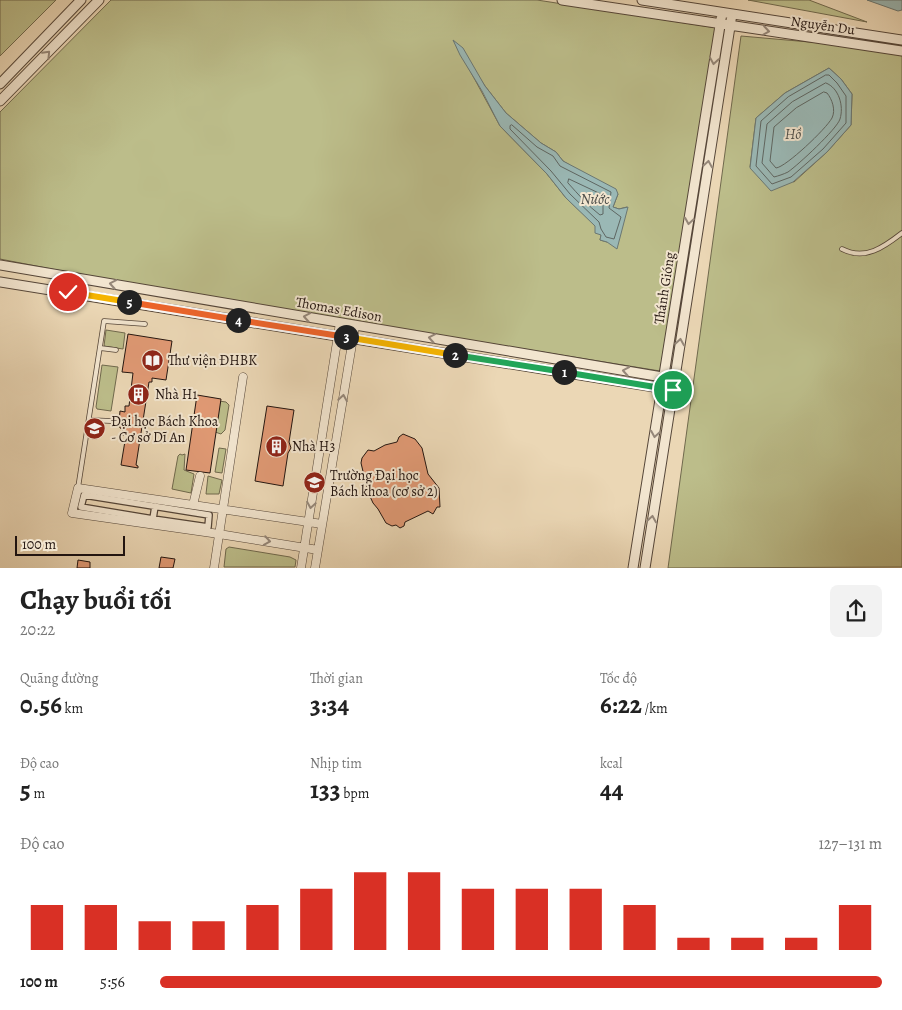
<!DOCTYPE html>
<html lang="vi">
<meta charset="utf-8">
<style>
body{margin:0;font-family:Alegreya,serif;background:#f2f2f2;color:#222;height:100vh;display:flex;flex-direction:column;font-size:19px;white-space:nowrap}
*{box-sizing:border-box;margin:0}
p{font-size:16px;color:#767676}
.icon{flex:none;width:28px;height:28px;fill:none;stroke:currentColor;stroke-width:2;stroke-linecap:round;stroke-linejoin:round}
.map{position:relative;height:568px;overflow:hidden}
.drawer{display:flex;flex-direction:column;background:#fff;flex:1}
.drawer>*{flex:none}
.scale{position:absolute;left:15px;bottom:12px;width:110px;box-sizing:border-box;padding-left:5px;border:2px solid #231510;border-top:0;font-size:14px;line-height:18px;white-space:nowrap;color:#231510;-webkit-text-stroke:4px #f2e5cf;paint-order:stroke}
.pin{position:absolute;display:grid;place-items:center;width:42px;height:42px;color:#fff;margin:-21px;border:2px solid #fff;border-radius:50%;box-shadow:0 1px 5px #0007}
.km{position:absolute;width:25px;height:25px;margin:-12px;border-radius:50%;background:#222;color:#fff;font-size:14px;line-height:25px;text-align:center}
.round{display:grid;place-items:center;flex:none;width:52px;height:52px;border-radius:8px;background:#f2f2f2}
.overview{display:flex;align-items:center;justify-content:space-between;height:85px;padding:0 20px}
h1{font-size:28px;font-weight:700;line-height:38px}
.metrics{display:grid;grid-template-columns:repeat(3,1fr);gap:8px;height:85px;padding:5px 20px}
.metrics div{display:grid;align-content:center}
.metrics b{font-size:25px;font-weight:700}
.metrics small{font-size:14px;font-weight:400}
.metrics p{font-size:14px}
.chart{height:140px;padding:10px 20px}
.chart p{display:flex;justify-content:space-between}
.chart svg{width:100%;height:90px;margin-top:5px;stroke:#d93025;stroke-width:6}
ul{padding:0 20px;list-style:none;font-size:16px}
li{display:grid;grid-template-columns:80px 60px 1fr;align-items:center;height:38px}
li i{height:12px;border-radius:6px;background:#d93025}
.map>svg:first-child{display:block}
.green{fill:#bcbd8a;stroke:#70694d;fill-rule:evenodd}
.water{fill:#9ab8b5;stroke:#6a7773}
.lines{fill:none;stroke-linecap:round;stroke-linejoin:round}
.shore{stroke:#5e6662;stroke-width:1}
.building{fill:#e19a75;stroke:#231510}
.service-casing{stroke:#554639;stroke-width:5.5}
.pedestrian-casing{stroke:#554639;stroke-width:8}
.minor-casing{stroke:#554639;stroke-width:9}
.tertiary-casing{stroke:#554639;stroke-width:11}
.service{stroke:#f2e5cf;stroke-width:4}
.pedestrian{stroke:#f2e5cf;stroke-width:5.5}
.minor{stroke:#f2e5cf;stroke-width:8}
.tertiary{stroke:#f2e5cf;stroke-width:9}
.oneway{stroke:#958779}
.split-1-casing{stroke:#fff;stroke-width:10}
.split-2-casing{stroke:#fff;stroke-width:10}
.split-3-casing{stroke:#fff;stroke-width:10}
.split-4-casing{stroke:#fff;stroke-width:10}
.split-5-casing{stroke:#fff;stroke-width:10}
.split-6-casing{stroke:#fff;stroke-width:10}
.split-1{stroke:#22a559;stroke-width:6}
.split-2{stroke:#22a559;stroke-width:6}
.split-3{stroke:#f5b400;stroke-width:6}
.split-4{stroke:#f0652b;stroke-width:6}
.split-5{stroke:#f0652b;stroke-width:6}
.split-6{stroke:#f5b400;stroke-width:6}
.labels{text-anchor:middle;stroke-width:4;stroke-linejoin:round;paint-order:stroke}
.street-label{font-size:14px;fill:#231510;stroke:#f2e5cf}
.poi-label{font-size:14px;fill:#231510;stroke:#f2e5cf;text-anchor:start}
.water-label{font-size:15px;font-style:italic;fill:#4d4e4a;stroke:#f2e5cf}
</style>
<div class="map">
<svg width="902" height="568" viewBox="0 0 902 568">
<rect width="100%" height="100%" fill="#ebd7b5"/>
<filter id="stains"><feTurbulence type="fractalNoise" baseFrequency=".004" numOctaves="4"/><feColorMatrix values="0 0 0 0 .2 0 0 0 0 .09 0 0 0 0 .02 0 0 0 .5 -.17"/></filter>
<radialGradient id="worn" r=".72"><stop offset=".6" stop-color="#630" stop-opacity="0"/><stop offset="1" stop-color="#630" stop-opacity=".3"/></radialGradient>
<path class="green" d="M0,0h56l-56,56z
M111,0h426l180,28 -57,343 -495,-80 -165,-32v-147zM454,41l31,45 21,27 35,30 15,9 7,9 55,33 -5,13 6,2 8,-2 -20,35 -7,-2 1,-5 -5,-9 -30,-28 -19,-24 -47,-48z
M748,0h61l58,22z
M741,36l125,11 36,7v513l-234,1zM829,68l12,11 11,15 -1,31 -24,27 -33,30 -44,-15 6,-49 29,-25z
M106,330l19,3 -2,16 -19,-3z
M102,365l16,2 -7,44 -14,-2 -1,-2z
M219,401l7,1 3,3 -4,25 -4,4 -6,-2z
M219,448l7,1 -4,24 -7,-1z
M180,454l2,1 3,-1 -1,16 10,4 -3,19 -19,-4 6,-33z
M208,476l14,4 -3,14h-13z
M229,547l61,10 6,3 -1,7h-71l2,-18z"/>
<path class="water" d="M867,0h35v10l-4,1z
M453,40l10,8 22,38 21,27 35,30 15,9 7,9 53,28 2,5 -5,13 6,2 9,-2 -11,42 -10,-7 -7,-2 1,-5 -6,-2v-7l-29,-28 -19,-24 -47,-48 -18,-35 -22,-36z
M829,68l12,11 11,15 -1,31 -24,27 -34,30 -22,9 -21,-23 6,-50 29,-25z"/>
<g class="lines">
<path class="shore" d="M826,75h3l8,8 9,13v27l-23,26 -32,28 -19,7 -16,-18 5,-45 27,-24z
M826,83c13,5 18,23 14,36 -3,10 -42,46 -52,53 -4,2 -10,4 -14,5l-12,-14 5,-39 25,-22z
M824,92l3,1c5,6 9,17 5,25 -6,11 -46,49 -56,50l-6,-7 4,-34 22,-19z
M512,125l25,22 16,9 7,10 51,26 -2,16 12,9 -7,22 -8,-2 -5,-8 -2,-7 -29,-28 -19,-23 -41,-42v-3z
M569,179l34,16v19l-3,1c-12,-9 -22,-21 -32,-32z"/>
</g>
<path class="building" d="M128,334l44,7 -6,39 -14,-2v4h-3l-13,83 2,1v2l-17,-3 5,-30h-4l1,-6 -3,-1 -1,-6 1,-11 5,1v-6h4l4,-33 -11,-1z
M197,395l24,4 -11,74 -24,-3z
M267,406l27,4 -5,32 2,6 -3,5 -5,33 -28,-5z
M403,434l12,5 7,9 6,26 11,14 1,19h-3l-4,7 -5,-3 -23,11 -1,4 -4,2 -4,-3 -4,1 -6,-3 -8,-14 -5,-6 -5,-11 -7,-29 1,-5 6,-8 6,1 11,-6 12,-3 2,-5z
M161,557l14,2 -2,9h-14z
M78,560l12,2v6h-13z"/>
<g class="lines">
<defs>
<path id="service" d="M842,249c23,12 42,-2 60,-16
M100,348l16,2
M89,420l22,1
M78,488l26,-167 41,3"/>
<path id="pedestrian" d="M153,519l-72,-12 3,-12 125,20 -1,12 -55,-8 2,-13"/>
<path id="minor" d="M193,505l7,-29
M318,550l-99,-16 -147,-21 6,-25 244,36
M214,568l29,-191
M301,568l39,-245
M315,568l40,-242"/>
<path id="tertiary" d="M562,0l340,51
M642,0l260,40
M0,84l81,-84
M0,101l99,-101
M0,265l674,114
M0,282l673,108
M633,568l89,-555
M645,568l87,-554"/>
</defs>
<use href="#service" class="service-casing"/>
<use href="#pedestrian" class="pedestrian-casing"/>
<use href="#minor" class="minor-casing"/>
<use href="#tertiary" class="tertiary-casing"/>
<use href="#service" class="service"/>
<use href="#pedestrian" class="pedestrian"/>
<use href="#minor" class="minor"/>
<use href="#tertiary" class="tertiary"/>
</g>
<defs><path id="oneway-chevron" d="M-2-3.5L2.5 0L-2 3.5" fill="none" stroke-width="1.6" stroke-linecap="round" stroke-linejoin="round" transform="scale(1.25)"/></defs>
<g class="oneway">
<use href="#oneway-chevron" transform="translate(766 31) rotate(8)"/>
<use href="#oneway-chevron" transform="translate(47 54) rotate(-46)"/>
<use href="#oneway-chevron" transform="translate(714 61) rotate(99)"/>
<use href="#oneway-chevron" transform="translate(708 164) rotate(-81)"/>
<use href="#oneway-chevron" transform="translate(689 221) rotate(99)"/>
<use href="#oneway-chevron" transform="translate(113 284) rotate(-170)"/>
<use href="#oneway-chevron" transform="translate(307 317) rotate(-170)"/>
<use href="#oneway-chevron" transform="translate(432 338) rotate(-170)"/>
<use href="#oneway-chevron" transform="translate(680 342) rotate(-81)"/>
<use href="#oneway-chevron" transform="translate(626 371) rotate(-170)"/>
<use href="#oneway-chevron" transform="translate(343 398) rotate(-81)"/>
<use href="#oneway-chevron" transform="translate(655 434) rotate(99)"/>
<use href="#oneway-chevron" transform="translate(311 505) rotate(99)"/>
<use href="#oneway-chevron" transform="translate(652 519) rotate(-81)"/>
<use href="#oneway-chevron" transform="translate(267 541) rotate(9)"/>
</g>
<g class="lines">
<defs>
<path id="split-1" d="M564,372l109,18"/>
<path id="split-2" d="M455,355l109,17"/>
<path id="split-3" d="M346,337l109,18"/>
<path id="split-4" d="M238,320l108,17"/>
<path id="split-5" d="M129,302l109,18"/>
<path id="split-6" d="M68,292l61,10"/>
</defs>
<use href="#split-1" class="split-1-casing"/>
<use href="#split-2" class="split-2-casing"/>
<use href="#split-3" class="split-3-casing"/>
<use href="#split-4" class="split-4-casing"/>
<use href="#split-5" class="split-5-casing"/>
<use href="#split-6" class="split-6-casing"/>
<use href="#split-1" class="split-1"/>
<use href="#split-2" class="split-2"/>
<use href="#split-3" class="split-3"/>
<use href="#split-4" class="split-4"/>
<use href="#split-5" class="split-5"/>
<use href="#split-6" class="split-6"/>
</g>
<defs>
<symbol id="library-disc" viewBox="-11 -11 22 22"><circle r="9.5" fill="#8f2418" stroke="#f2e5cf"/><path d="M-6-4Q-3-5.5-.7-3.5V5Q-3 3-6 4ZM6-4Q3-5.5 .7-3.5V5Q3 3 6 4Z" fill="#fff"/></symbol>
<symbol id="building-disc" viewBox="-11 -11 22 22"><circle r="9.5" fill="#8f2418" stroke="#f2e5cf"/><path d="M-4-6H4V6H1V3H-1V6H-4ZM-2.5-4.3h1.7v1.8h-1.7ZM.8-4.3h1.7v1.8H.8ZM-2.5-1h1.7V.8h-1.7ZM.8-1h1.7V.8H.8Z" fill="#fff"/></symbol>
<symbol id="university-disc" viewBox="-11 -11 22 22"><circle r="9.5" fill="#8f2418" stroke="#f2e5cf"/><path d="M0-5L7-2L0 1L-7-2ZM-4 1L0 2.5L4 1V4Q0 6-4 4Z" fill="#fff"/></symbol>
</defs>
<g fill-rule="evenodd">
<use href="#library-disc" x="140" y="348" width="25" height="25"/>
<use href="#building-disc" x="126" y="382" width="25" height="25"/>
<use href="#university-disc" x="82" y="416" width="25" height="25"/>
<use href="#building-disc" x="264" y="434" width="25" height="25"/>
<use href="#university-disc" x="302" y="470" width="25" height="25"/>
</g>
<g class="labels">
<g class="street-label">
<text transform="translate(823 25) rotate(8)" y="5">Nguyễn Du</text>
<text transform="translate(664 288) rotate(-81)" y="5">Thánh Gióng</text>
<text transform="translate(339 309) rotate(10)" y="5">Thomas Edison</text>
</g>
<g class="poi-label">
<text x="168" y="365">Thư viện ĐHBK</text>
<text x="155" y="399">Nhà H1</text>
<text x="111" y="426">Đại học Bách Khoa<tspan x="111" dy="16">- Cơ sở Dĩ An</tspan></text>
<text x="292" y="451">Nhà H3</text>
<text x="330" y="480">Trường Đại học<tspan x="330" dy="16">Bách khoa (cơ sở 2)</tspan></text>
</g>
<g class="water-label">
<text x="793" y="139">Hồ</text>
<text x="595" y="204">Nước</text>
</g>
</g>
<rect width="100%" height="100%" filter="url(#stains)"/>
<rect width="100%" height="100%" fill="url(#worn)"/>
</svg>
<div class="scale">100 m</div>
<div class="pin" style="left:673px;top:390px;background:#1e9e55"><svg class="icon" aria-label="arrive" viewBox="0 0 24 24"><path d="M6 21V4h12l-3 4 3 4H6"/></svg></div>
<div class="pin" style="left:68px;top:292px;background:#d93025"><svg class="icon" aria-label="check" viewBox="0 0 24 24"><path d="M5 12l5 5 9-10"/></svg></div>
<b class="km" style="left:564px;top:372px">1</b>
<b class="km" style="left:455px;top:355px">2</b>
<b class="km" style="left:346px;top:337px">3</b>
<b class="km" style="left:238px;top:320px">4</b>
<b class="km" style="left:129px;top:302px">5</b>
</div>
<section class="drawer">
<div class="overview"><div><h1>Chạy buổi tối</h1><p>20:22</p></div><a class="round"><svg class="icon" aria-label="share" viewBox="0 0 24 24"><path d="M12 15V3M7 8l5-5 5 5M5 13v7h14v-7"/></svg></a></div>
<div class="metrics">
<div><p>Quãng đường</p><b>0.56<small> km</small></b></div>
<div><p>Thời gian</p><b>3:34</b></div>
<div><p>Tốc độ</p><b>6:22<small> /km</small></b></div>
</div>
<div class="metrics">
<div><p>Độ cao</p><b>5<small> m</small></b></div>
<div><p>Nhịp tim</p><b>133<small> bpm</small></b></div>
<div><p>kcal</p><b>44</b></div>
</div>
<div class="chart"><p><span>Độ cao</span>127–131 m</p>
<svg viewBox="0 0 160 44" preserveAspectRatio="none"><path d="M5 44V22M15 44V22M25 44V30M35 44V30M45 44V22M55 44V14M65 44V6M75 44V6M85 44V14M95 44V14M105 44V14M115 44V22M125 44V38M135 44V38M145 44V38M155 44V22"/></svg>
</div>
<ul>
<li><b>100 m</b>5:56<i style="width:100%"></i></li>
</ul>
</section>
